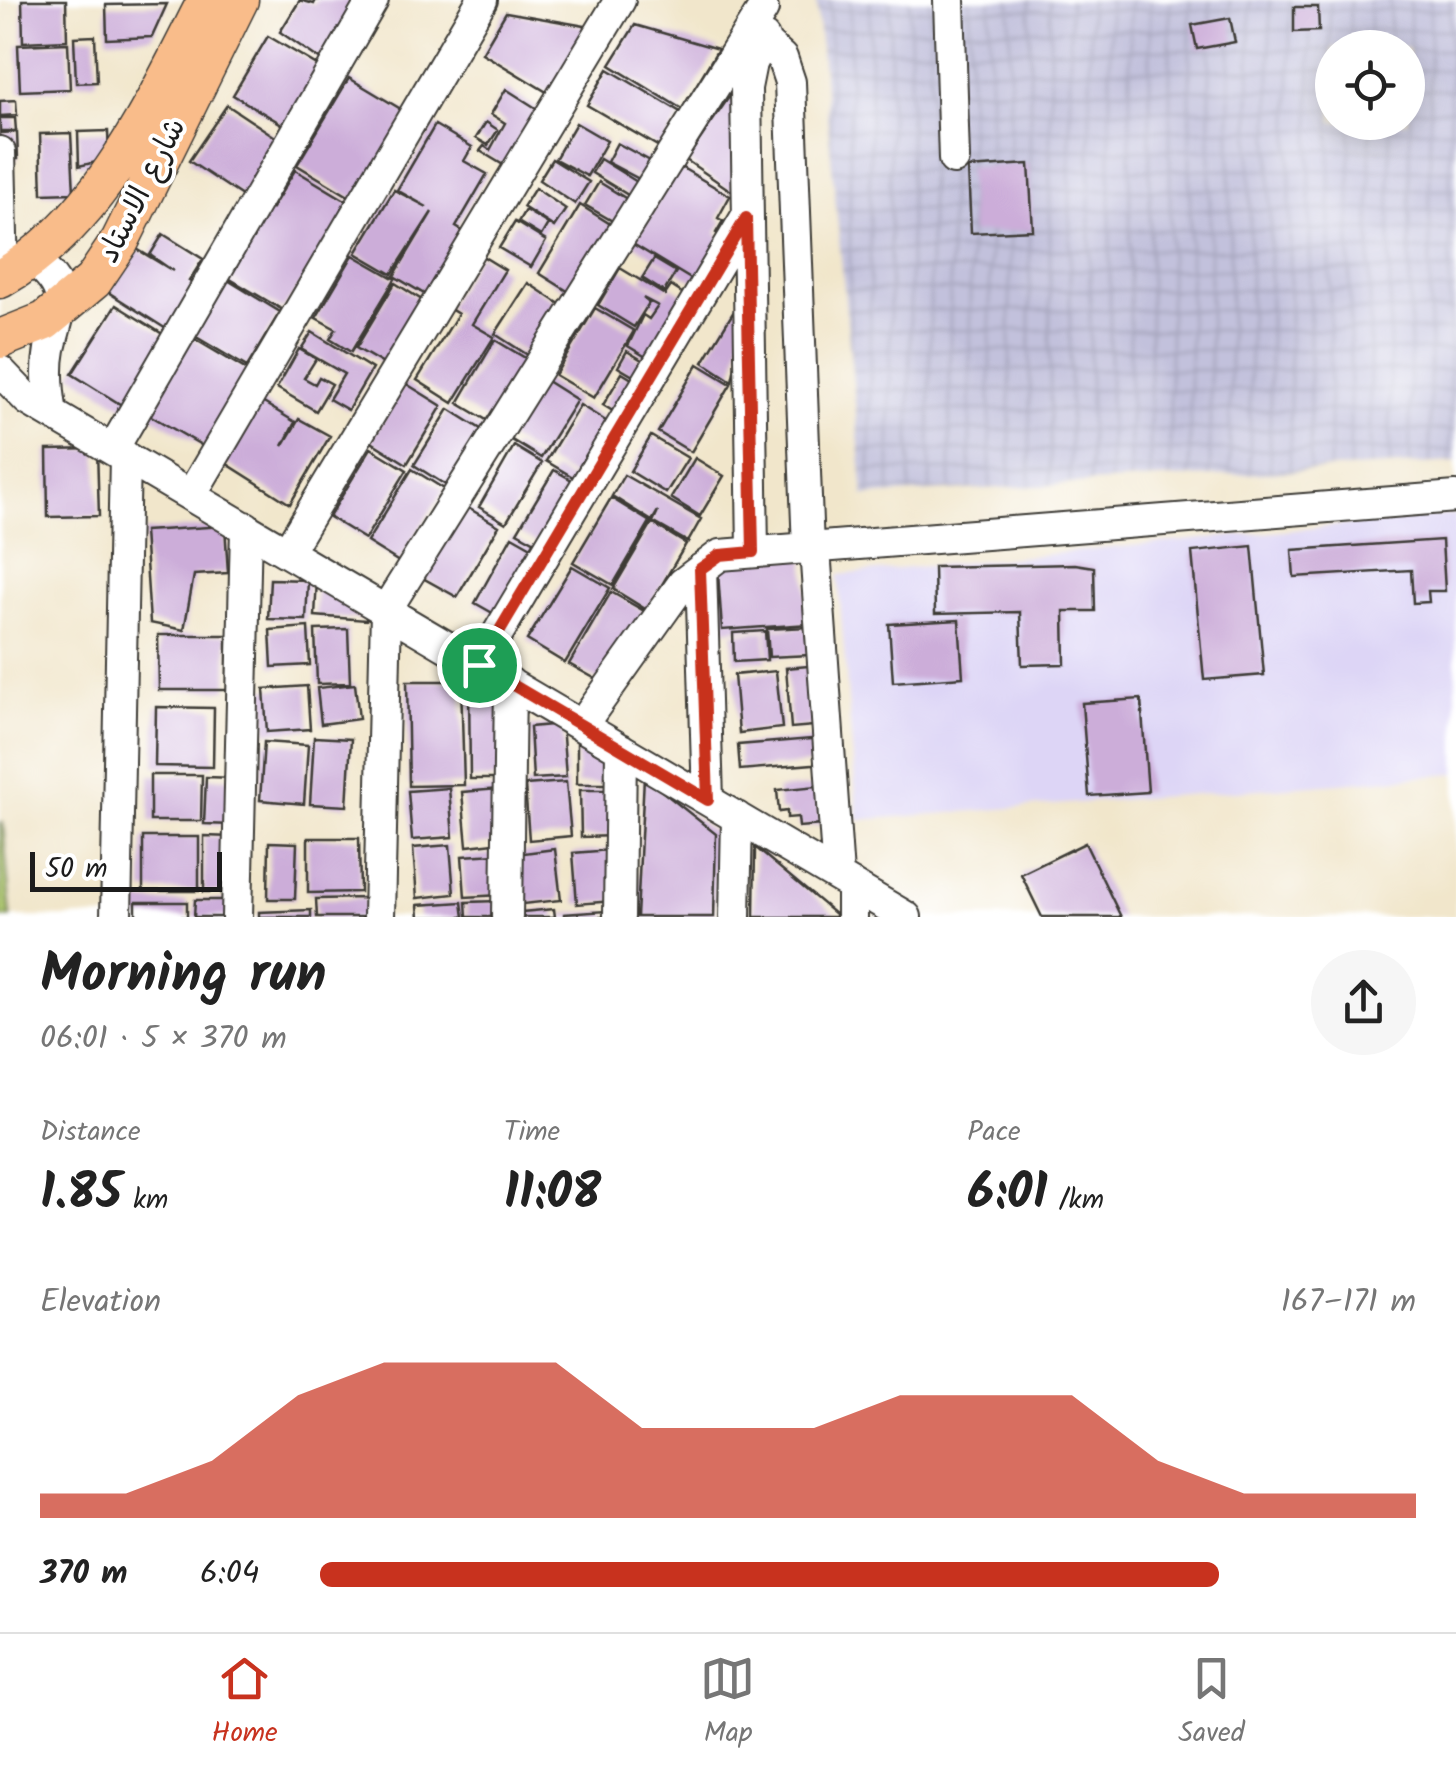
<!DOCTYPE html>
<meta charset="utf-8">
<style>
body{margin:0;font-family:Kalam,"Playpen Sans Arabic",sans-serif;background:#f6f6f6;color:#222;height:100vh;display:flex;flex-direction:column;font-size:38px;white-space:nowrap}
*{box-sizing:border-box;margin:0}
p{font-size:32px;color:#767676}
.icon{flex:none;width:55px;height:55px;fill:none;stroke:currentColor;stroke-width:2;stroke-linecap:round;stroke-linejoin:round}
.map{position:relative;height:917px;overflow:hidden}
.panel{display:flex;flex-direction:column;background:#fff;flex:1}
.panel>*{flex:none}
.buttons{position:absolute;left:1315px;top:30px;display:grid;gap:20px}
.buttons a{display:grid;place-items:center;width:110px;height:110px;border-radius:50%;background:#fff;box-shadow:0 5px 25px #0003;font-size:50px}
.scale{position:absolute;left:30px;bottom:25px;width:192px;box-sizing:border-box;padding-left:10px;border:5px solid #1c1c1c;border-top:0;font-size:28px;line-height:35px;white-space:nowrap;color:#1c1c1c;-webkit-text-stroke:8px #fff;paint-order:stroke}
.pin{position:absolute;display:grid;place-items:center;width:85px;height:85px;color:#fff;margin:-42px;border:5px solid #fff;border-radius:50%;box-shadow:0 2px 10px #0007}
.round{display:grid;place-items:center;flex:none;width:105px;height:105px;border-radius:52px;background:#f6f6f6}
.overview{display:flex;align-items:center;justify-content:space-between;height:170px;padding:0 40px}
h1{font-size:55px;font-weight:700;line-height:75px}
.figures{display:grid;grid-template-columns:repeat(3,1fr);gap:15px;height:170px;padding:10px 40px}
.figures div{display:grid;align-content:center}
.figures b{font-size:50px;font-weight:700}
.figures small{font-size:28px;font-weight:400}
.figures p{font-size:28px}
.chart{height:280px;padding:20px 40px}
.chart p{display:flex;justify-content:space-between}
.chart svg{width:100%;height:180px;margin-top:10px;fill:#c8321e;opacity:.7}
ul{padding:0 40px;list-style:none;font-size:32px}
li{display:grid;grid-template-columns:160px 120px 1fr;align-items:center;height:75px}
li i{height:25px;border-radius:12px;background:#c8321e}
.menu{display:flex;justify-content:space-around;align-items:center;height:140px;border-top:2px solid #e0e0e0;background:#fff;font-size:28px;color:#767676}
.menu a{display:grid;justify-items:center;gap:5px}
.menu .active{color:#c8321e}
.map>svg:first-child{display:block}
.built{fill:#ddd5f6}
.industrial{fill:url(#industrial-grid);fill-rule:evenodd}
.pitch{fill:#a7c268;stroke:#626f42;stroke-width:2.5}
.building{fill:#ccadd9}
.lines{fill:none;stroke-linecap:round;stroke-linejoin:round}
.minor-casing{stroke:#3c3a36;stroke-width:34}
.major-casing{stroke:#3c3a36;stroke-width:41}
.minor{stroke:#fff;stroke-width:30}
.major{stroke:#f9bc8a;stroke-width:38}
.route-casing{stroke:#fff;stroke-width:20}
.route{stroke:#c8321e;stroke-width:12}
.labels{text-anchor:middle;stroke-width:8;stroke-linejoin:round;paint-order:stroke}
.street-label{font-size:30px;fill:#1c1c1c;stroke:#fff}
</style>
<div class="map">
<svg width="1456" height="917" viewBox="0 0 1456 917">
<defs>
<pattern id="industrial-grid" width="8" height="8" patternUnits="userSpaceOnUse" patternTransform="scale(2.5)"><rect width="8" height="8" fill="#c2c1dc"/><path d="M0 4h8M4 0v8" fill="none" stroke="#a6a5bc"/></pattern>
</defs>
<rect width="100%" height="100%" fill="#fff"/>
<filter id="ink" filterUnits="userSpaceOnUse"><feTurbulence type="fractalNoise" baseFrequency=".01" numOctaves="2"/><feDisplacementMap in="SourceGraphic" scale="20" xChannelSelector="R" yChannelSelector="G"/><feConvolveMatrix kernelMatrix="1 2 1 2 8 2 1 2 1" color-interpolation-filters="sRGB"/></filter>
<filter id="wash" filterUnits="userSpaceOnUse"><feTurbulence type="fractalNoise" baseFrequency=".0048" numOctaves="4" result="noise"/><feDisplacementMap in="SourceGraphic" scale="40" xChannelSelector="R" yChannelSelector="G"/><feGaussianBlur stdDeviation="2.25" result="paint"/><feColorMatrix in="noise" values="0 0 0 0 0 0 0 0 0 0 0 0 0 0 0 0 0 1.4 0 .05"/><feComposite in="paint" operator="in"/></filter>
<g filter="url(#wash)">
<rect width="100%" height="100%" fill="#f1e6cb"/>
<path class="built" d="M1456,514v260l-598,46 -20,-245z"/>
<path class="industrial" d="M816,0h640v462l-592,34zM1332,48h76v74h-76z"/>
<path class="pitch" d="M0,823h3l8,94h-11z"/>
<g id="blocks">
<path class="building" d="M22,0h44l1,40 -44,2z
M300,0l14,4 2,-4h36l13,9 -37,56 -48,-33z
M167,4l-15,33 -45,2 -1,-34z
M1294,7h24l1,24 -25,1z
M506,12l90,16 -41,69 -73,-44z
M1230,18l5,24 -38,7 -5,-24z
M635,25l83,24 -36,60 -72,-44z
M95,36l2,46 -21,1 -2,-46z
M268,36l59,35 -35,59 -59,-35z
M68,43l2,46 -50,2 -2,-46z
M608,69l74,44 -21,35 -74,-43z
M349,78l60,36 -52,87 -60,-36z
M742,78l-5,117 -51,-35z
M506,89l41,26 -37,54 -30,-18 4,-5 6,4 15,-27 -14,-9z
M16,100l1,15 -17,1v-15z
M227,105l59,39 -38,56 -59,-39z
M0,118h15l1,13h-16z
M486,122l12,8 -10,15 -12,-7z
M576,123l31,18 -20,35 -32,-17z
M435,125l37,22 -8,14 23,13 -31,53 13,8 -38,63 -37,-22 38,-64 -40,62 -36,-21 38,-63 33,17 -30,-17z
M108,131l1,28 -30,7 -1,-34z
M17,132l1,27h-18v-26z
M71,133l3,60 -32,1 -2,-60z
M617,143l35,19 -9,19 -36,-19z
M552,159l37,23 -14,22 -36,-24z
M600,159l42,26 -9,13 -41,-25z
M1029,164l4,66 -62,3 -3,-65z
M679,166l51,30 -12,22 5,3 -7,12 10,7 -27,44 -66,-40z
M295,170l60,36 -72,104 -63,-37 45,-69 7,4z
M599,182l31,19 -14,22 -31,-18z
M535,188l31,21 -12,18 -31,-20z
M580,205l35,22 -41,68 -35,-22z
M525,210l23,14 -7,12 -23,-14z
M515,222l31,19 -15,26 -32,-19z
M163,234l40,25 -14,22 7,4 -25,47 -63,-40 27,-44 38,23 -23,-16z
M479,254l26,16 -33,54 22,13 -41,66 -36,-23 41,-66 -11,-7z
M353,255l42,24 -44,73 -21,-13 6,-10 -20,-11z
M654,259l22,13 -12,20 -22,-14z
M620,268l45,27 6,-9 17,11 -37,63 -23,-14 15,-31 6,4 9,-13 -15,-8 6,5 -15,24 -36,-22z
M226,279l54,33 -33,55 -54,-32z
M395,283l30,19 -38,64 -31,-18z
M528,283l38,25 -32,51 -39,-25z
M116,305l56,35 -44,69 -56,-35z
M737,306l9,8 -14,67 -29,-19z
M595,308l39,23 -40,67 -39,-23z
M312,332l60,37 -24,41 -19,-11 15,-25 -43,-25z
M191,337l64,38 -45,75 -64,-37z
M495,340l37,22 -37,63 -37,-22z
M299,349l17,10 -12,19 11,6 4,-7 13,7 -16,27 -39,-23z
M627,351l23,14 -10,15 -22,-13z
M698,364l33,20 -40,68 -33,-20z
M622,373l18,11 -19,32 -18,-11z
M539,376l38,24 -36,58 -39,-24z
M405,383l37,23 -35,58 -37,-23z
M257,399l38,23 -12,24 16,-27 31,17 -40,68 -69,-44z
M580,405l32,20 -34,55 -32,-19z
M449,409l38,24 -35,56 -38,-24z
M651,436l37,22 -22,35 -36,-22z
M514,446l28,17 -36,60 -27,-16z
M371,448l36,22 -42,69 -36,-22z
M97,449l2,67 -51,1 -1,-67z
M695,458l29,18 -24,40 -29,-18z
M412,469l32,20 -45,73 -32,-20z
M554,470l23,13 -36,62 -24,-13z
M624,475l77,44 -13,23 -35,-20 5,-11 -6,10 -40,-25z
M611,498l39,24 -37,63 -40,-23z
M463,505l36,21 -42,71 -36,-20z
M652,523l34,21 -39,66 -34,-21z
M225,526l3,47 -34,2 -10,55 -34,-7 -6,-92z
M512,536l30,17 -37,67 -30,-17z
M1442,540l3,51h-17l1,11 -16,1 -2,-33 -117,7 -2,-27z
M1252,546l12,129 -60,5 -12,-128z
M804,552l5,72 -87,6 -5,-72z
M1075,564l19,3 1,44h-31l1,53 -43,1 -2,-53 -85,2 -1,-47z
M572,566l38,22 -45,75 -38,-23z
M270,579l38,1 -2,40 -38,-1z
M317,579l50,24 -1,17 -51,-4z
M611,592l33,19 -41,72 -34,-19z
M959,620l4,57 -70,5 -4,-58z
M308,627l2,38 -38,2 -2,-37z
M808,627l2,28 -41,2 -2,-28z
M348,629l2,54 -33,1 -2,-54z
M765,631l2,29 -33,2 -1,-29z
M158,635h69v55h-68z
M820,665l5,60 -34,3 -5,-60z
M776,671l6,57 -43,5 -5,-58z
M407,681h54l3,104 -55,1z
M469,683h35l2,96h-36z
M355,684l4,35 -38,5 -4,-36z
M307,686l3,43 -43,3 -3,-43z
M1141,699l7,93 -59,4 -7,-93z
M156,707l58,1 -1,59 -58,-1z
M562,724l4,53 -33,2 -3,-52z
M577,734l28,10 11,40h-39z
M314,737l37,2 -4,67 -37,-2z
M823,738l2,25 -85,7 -2,-25z
M264,742l44,3 -4,59 -44,-4z
M150,775h52l-1,46h-51z
M206,777l29,1 -1,47 -30,-1z
M644,777l72,57 -2,83h-77z
M566,782l5,54 -42,4 -4,-55z
M817,786l4,39 -22,2 -1,-10 -11,1v-7l-8,1 -2,-22z
M449,788l4,49 -41,3 -4,-49z
M499,789l5,53 -37,4 -5,-54z
M580,790h34l2,46 -35,1z
M204,836l29,1 -1,55h-28z
M143,837h56v54h-56z
M308,838h51l1,54 -52,1z
M269,842l28,1 -2,56h-27z
M1085,843l36,74h-79l-21,-43z
M450,845l4,49 -37,4 -4,-50z
M755,847l80,67v3h-81z
M555,849l6,51 -38,4 -7,-50z
M610,850l3,51 -36,3 -4,-51z
M498,854l3,41 -36,2 -3,-41z
M365,898l1,19h-49l-1,-18z
M195,900h34v17h-35z
M499,901l1,16h-33l-1,-15z
M136,902h51v15h-51z
M462,902l2,15h-45l-1,-12z
M554,909l1,8h-33v-5z
M311,910v7h-52v-5z
M606,911l1,6h-43v-3z"/>
</g>
</g>
<g filter="url(#ink)">
<use href="#blocks" fill-opacity="0" stroke="#3c3a36" stroke-width="2.5"/>
<g class="lines">
<defs>
<path id="minor" d="M949,0l5,159
M764,42l18,16 8,24 18,467
M0,152l3,125
M32,259c42,33 28,46 18,90 -4,21 -2,42 2,64
M0,371l28,29 878,517
M113,449l260,-449
M191,495l291,-495
M815,549l23,326
M287,552l333,-552
M753,552l-7,-464 5,-25 13,-25
M701,569l7,231
M479,665l266,-446
M582,725l101,-142 37,-28 736,-58
M116,917l9,-461
M237,917l9,-390
M379,917l7,-307 377,-601
M507,917l3,-234
M619,917l2,-168
M735,917l2,-100
M852,917v-32"/>
<path id="major" d="M0,279c101,-56 156,-180 207,-279
M0,339l45,-18 48,-40 27,-40 119,-241"/>
</defs>
<use href="#minor" class="minor-casing"/>
<use href="#major" class="major-casing"/>
<use href="#minor" class="minor"/>
<use href="#major" class="major"/>
</g>
</g>
<g class="lines" filter="url(#ink)">
<defs>
<path id="route" d="M746,218l7,334 -33,3 -20,14 8,231 -229,-135z"/>
</defs>
<use href="#route" class="route-casing"/>
<use href="#route" class="route"/>
</g>
<g class="labels">
<g class="street-label">
<text transform="translate(141 190) rotate(-63)" y="10">شارع الاستاد</text>
</g>
</g>
</svg>
<div class="buttons">
<a><svg class="icon" aria-label="locate" viewBox="0 0 24 24"><circle cx="12" cy="12" r="6"/><path d="M12 2v4M12 18v4M2 12h4M18 12h4"/></svg></a>
</div>
<div class="scale">50 m</div>
<div class="pin" style="left:479px;top:665px;background:#1e9e55"><svg class="icon" aria-label="arrive" viewBox="0 0 24 24"><path d="M6 21V4h12l-3 4 3 4H6"/></svg></div>
</div>
<section class="panel">
<div class="overview"><div><h1>Morning run</h1><p>06:01 · 5 × 370 m</p></div><a class="round"><svg class="icon" aria-label="share" viewBox="0 0 24 24"><path d="M12 15V3M7 8l5-5 5 5M5 13v7h14v-7"/></svg></a></div>
<div class="figures">
<div><p>Distance</p><b>1.85<small> km</small></b></div>
<div><p>Time</p><b>11:08</b></div>
<div><p>Pace</p><b>6:01<small> /km</small></b></div>
</div>
<div class="chart"><p><span>Elevation</span>167–171 m</p>
<svg viewBox="0 0 160 44" preserveAspectRatio="none"><path d="M0 44V38L10 38L20 30L30 14L40 6L50 6L60 6L70 22L80 22L90 22L100 14L110 14L120 14L130 30L140 38L150 38L160 38V44z"/></svg>
</div>
<ul>
<li><b>370 m</b>6:04<i style="width:82%"></i></li>
</ul>
</section>
<nav class="menu">
<a class="active"><svg class="icon" aria-label="home" viewBox="0 0 24 24"><path d="M3 11l9-7 9 7M6 9v11h12V9"/></svg>Home</a>
<a><svg class="icon" aria-label="map" viewBox="0 0 24 24"><path d="M3 6l6-2 6 2 6-2v14l-6 2-6-2-6 2zM9 4v14M15 6v14"/></svg>Map</a>
<a><svg class="icon" aria-label="saved" viewBox="0 0 24 24"><path d="M7 4h10v16l-5-4-5 4z"/></svg>Saved</a>
</nav>
